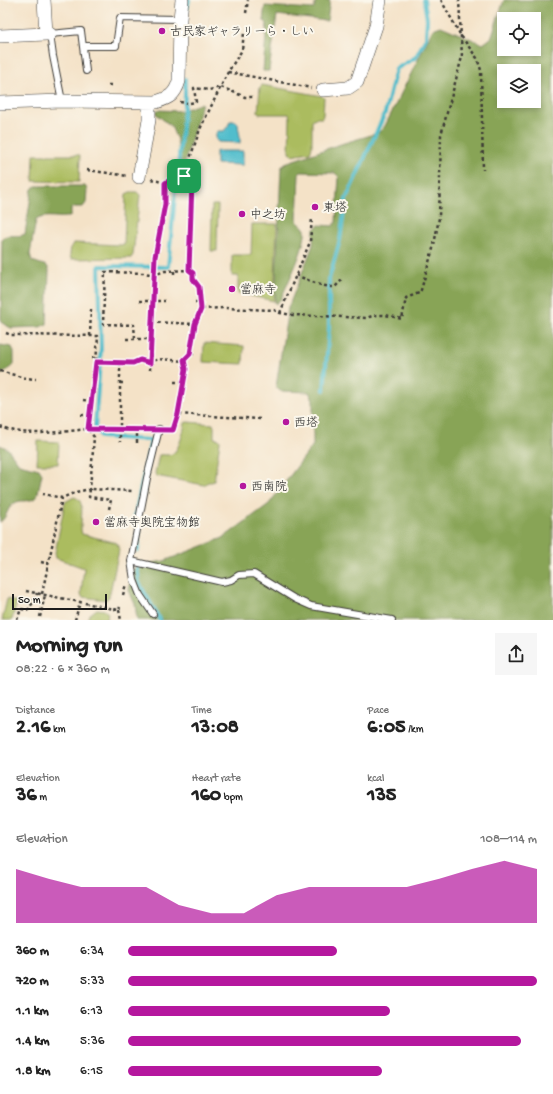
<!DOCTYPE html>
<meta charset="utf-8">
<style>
body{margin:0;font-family:"Gochi Hand","Klee One",sans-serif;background:#f6f6f6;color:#222;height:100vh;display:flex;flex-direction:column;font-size:15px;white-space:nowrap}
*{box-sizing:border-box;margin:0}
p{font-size:13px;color:#767676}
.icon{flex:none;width:22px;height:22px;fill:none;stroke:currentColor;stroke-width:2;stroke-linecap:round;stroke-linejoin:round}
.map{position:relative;height:620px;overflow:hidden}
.panel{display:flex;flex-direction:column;background:#fff;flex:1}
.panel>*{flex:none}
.controls{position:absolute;left:497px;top:12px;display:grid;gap:8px}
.controls a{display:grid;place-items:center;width:44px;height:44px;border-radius:0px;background:#fff;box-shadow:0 2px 6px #0003;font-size:20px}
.scale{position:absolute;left:12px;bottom:10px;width:95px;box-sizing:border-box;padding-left:4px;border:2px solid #1c1c1c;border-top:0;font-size:11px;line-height:14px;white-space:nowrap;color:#1c1c1c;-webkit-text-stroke:3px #fbf7ec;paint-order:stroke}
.pin{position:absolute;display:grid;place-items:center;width:34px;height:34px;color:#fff;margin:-17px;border-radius:8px;box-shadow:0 2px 6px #0006}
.round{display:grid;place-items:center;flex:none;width:42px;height:42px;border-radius:0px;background:#f6f6f6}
.headline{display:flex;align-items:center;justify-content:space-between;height:68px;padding:0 16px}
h1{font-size:22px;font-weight:800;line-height:30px}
.stats{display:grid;grid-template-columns:repeat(3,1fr);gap:6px;height:68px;padding:4px 16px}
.stats div{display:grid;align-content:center}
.stats b{font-size:20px;font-weight:800}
.stats small{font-size:11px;font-weight:400}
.stats p{font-size:11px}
.chart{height:112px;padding:8px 16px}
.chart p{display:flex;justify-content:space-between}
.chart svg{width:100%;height:72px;margin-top:4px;fill:#b5179e;opacity:.7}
ul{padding:0 16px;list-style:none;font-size:13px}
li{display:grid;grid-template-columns:64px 48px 1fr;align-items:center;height:30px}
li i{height:10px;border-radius:5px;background:#b5179e}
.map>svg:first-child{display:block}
.green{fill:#abbc5f;stroke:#646c3e}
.forest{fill:#88a456;stroke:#526039;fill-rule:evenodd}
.water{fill:#51bdcc;stroke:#366c74}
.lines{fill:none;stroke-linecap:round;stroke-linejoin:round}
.stream{stroke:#51bdcc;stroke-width:4}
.service-casing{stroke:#3c3a36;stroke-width:8}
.minor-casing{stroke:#3c3a36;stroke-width:14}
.path{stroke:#3c3a36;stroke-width:2.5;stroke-dasharray:3 3;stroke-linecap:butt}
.service{stroke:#fff;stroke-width:6}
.minor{stroke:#fff;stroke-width:13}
.route-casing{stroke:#fff;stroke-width:8}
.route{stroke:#b5179e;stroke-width:5}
.poi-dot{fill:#b5179e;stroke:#fbf7ec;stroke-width:1.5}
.labels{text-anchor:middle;stroke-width:4;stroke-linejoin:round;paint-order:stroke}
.poi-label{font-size:12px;fill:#1c1c1c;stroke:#fbf7ec;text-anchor:start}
</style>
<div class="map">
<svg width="553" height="620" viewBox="0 0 553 620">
<rect width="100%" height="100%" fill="#fbf7ec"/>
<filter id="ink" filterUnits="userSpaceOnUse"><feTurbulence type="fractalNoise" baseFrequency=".025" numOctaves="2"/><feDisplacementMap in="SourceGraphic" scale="8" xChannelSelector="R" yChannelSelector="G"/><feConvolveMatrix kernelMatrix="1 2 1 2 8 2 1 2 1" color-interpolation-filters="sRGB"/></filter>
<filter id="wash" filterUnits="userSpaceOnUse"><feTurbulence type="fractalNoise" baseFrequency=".012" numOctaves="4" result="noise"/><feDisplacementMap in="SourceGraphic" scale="16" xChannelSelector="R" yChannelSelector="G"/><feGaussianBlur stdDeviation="0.9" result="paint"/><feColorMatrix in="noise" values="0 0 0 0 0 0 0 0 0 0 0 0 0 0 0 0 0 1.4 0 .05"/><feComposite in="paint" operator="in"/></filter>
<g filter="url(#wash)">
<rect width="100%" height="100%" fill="#f4e2c7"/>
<path class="green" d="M262,85l60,11 2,2 -1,17 -1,3h-7l-3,2v27l-2,5 -18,3 -3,-2 1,-35 -1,-4h-30l-1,-2 2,-25z
M34,155h46l-1,27 -46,-1z
M130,192h7l3,3 -7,60 -2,3 -60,1 -1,-4 1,-9 3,-3 47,2 3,-1 2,-50z
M212,205h6l-1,46h-6z
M252,224h25l-3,77 -36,-8v-17h-6v-21h19z
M204,343l40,3 -1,18 -40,-2z
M187,422l26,2 1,3v11l5,1 1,2 -6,40 -2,1h-4l-4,3 -48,-9 -1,-3 4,-18c4,-1 9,1 13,-1 7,-3 12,-24 13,-31z
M38,441l21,1 -1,22h-21z
M74,497c14,3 4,27 8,37l35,9 2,7 -10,47 -3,3 -24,-3 -1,-4 3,-25 -28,-10 -1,-5 10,-51z
M7,599l10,3 -5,18h-10z
M97,609l7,1 4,3 -1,7h-20l2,-5z"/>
<path class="forest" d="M316,0h14l-3,21 -50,-6 -8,56h-6l4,-48 -4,-3 2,-14 49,3z
M504,0h49v620h-416l-2,-16 -6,-13 2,-17 3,-6 5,-3 25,-4 59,-23 46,-34 44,-59v-46l-4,-7 -29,-1 -4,-4 12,-79 25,-63 1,-16 5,-4 14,1 3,-4 3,-45 -4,-4 -34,-1 -2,2 -2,47c2,3 7,5 8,9 2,15 -18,54 -24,69l-5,5 -1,-1 6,-135 4,-5 59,-20 34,-10 7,-7 48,-97 8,-3 42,18 8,-6zM504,19h30v30h-30zM504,71h30v30h-30z
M202,103l-20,68 -5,-31 -6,-14 -15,-12 1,-4 24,1z
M36,186h49l2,3 -1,14 -3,4h-9l-3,2v7c-11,4 -25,-3 -35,4l-6,34 2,7 15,5 2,4 -2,54 -7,3 -29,1 -9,-5 -1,-2 1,-83c7,-5 16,0 23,-4l7,-45z
M0,345l12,2 2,5v13l-14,10z
M0,445l8,4 11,15 20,5 3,5 -5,23c-10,7 -16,1 -24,7 -6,4 -6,14 -13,18z"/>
<path class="water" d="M230,121h6l2,2c0,7 3,13 2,20l-22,-1 -2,-2v-7l2,-2h6l4,-5z
M216,151h27v14l-27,-1z"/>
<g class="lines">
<path class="stream" d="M187,9l2,-9
M324,390l5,-61v-50l11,-39 6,-41 39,-86 11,-44 20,-12 10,-19 1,-19 -3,-19
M135,525l-2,-2 18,-83 -50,-3 -6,-10 6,-79 -2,-82 69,1 17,-171v-17
M138,551l1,-20
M137,567l2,16 21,37"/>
</g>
</g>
<g filter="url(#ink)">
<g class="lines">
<defs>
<path id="service" d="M83,46h33l4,-28 60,1
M62,101l-9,-45 -3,-22 31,-3 5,40
M159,429l-12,49 -16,83 91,21 9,-2 8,-5 15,-1 41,25 16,7 81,14
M131,561l3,19 6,15 13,19"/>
<path id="minor" d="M44,0l2,34h4
M0,36l46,-2
M323,90l25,-2 9,-6 19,-56 4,-26
M0,103l62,-2 94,1c13,-4 19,-7 23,-21l1,-62 2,-19
M139,177l10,-57v-18"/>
</defs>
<use href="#service" class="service-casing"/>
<use href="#minor" class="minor-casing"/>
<path class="path" d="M441,0l20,36 16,22 4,12 2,100
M246,13l2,-13
M228,72l83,16
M108,85h3
M180,102l7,1
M190,103l6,-1 -2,-14 15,2 12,-3 24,10h10
M87,170l41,6
M151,179l14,4
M189,240h5
M190,270l3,3v6l6,8 2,22
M174,271v4
M296,275c12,5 25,12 39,12l9,-9
M139,301h26
M195,302h6
M280,313l30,-71 2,-24
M152,322l43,2 6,-15 23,-1 50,2 6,3 13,2 74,3c12,-6 23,-2 35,1l4,-21 13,-5 2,-3 13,-45 5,-27 2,-83 21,-78 -3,-57
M6,333l5,2 87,1 -2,26 37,1 7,-3 10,3 5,-106 10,-53v-21l11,-7h8l16,-47 28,-57 14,-22 2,-17
M90,336l1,-28
M135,338l-1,-13 -31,-1 2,-52 40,1 9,2 11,-4 24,-1 3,-89 -8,-5
M126,339h26
M190,354l5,-30
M92,358h5
M184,361l6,-7h4
M96,362l-8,67h62
M120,363v79
M150,370v-7l8,-4 26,2 2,8 -8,45
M0,371l25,7 11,1
M174,382h10
M120,383h5
M83,400l8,1
M81,415h9
M0,427c27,10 60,5 88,2l6,8 -4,52 -14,3 -14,6 -19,-4
M167,430h6l5,-16 82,5
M137,443v-14
M109,509l2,-9 -22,-3 1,-8 42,2
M41,562l8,2
M26,591l93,19 1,-3
M42,594l20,-96
M123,595l3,-11
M119,610l2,10
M40,617l5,-22
M17,620l4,-11 7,1 4,-6 5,-11
M75,620l5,-18"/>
<use href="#service" class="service"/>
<use href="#minor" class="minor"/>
</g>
</g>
<g class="lines" filter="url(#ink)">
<defs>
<path id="route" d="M176,176h8l8,5 -3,89 4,3v6l6,8 2,22 -6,15 -5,30 -6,6 2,9 -8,45 -5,16 -85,-1 8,-67 37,1 7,-3 10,3 5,-106 10,-53v-21z"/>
</defs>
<use href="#route" class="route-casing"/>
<use href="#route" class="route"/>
</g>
<g class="poi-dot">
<circle cx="162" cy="31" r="4"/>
<circle cx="315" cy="207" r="4"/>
<circle cx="242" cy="214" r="4"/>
<circle cx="232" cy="289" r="4"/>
<circle cx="286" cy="422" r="4"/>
<circle cx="243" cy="486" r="4"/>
<circle cx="96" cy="522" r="4"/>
</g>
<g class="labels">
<g class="poi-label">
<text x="170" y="35">古民家ギャラリーら・しい</text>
<text x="323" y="211">東塔</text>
<text x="250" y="218">中之坊</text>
<text x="240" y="293">當麻寺</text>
<text x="294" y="426">西塔</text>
<text x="251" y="490">西南院</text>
<text x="104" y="526">當麻寺奥院宝物館</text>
</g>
</g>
</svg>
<div class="controls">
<a><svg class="icon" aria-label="locate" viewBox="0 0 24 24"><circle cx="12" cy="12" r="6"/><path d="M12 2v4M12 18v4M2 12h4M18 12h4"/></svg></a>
<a><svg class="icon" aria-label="layers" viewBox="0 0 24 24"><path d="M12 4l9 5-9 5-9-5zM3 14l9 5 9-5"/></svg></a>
</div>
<div class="scale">50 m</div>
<div class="pin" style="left:184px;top:176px;background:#1e9e55"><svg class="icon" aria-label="arrive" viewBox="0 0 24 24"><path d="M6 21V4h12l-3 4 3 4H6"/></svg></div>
</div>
<section class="panel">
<div class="headline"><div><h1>Morning run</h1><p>08:22 · 6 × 360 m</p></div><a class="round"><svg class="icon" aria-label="share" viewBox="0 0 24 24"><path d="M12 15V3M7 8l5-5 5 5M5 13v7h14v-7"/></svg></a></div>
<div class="stats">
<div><p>Distance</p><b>2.16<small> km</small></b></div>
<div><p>Time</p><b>13:08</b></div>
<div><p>Pace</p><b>6:05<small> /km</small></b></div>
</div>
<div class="stats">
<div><p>Elevation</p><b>36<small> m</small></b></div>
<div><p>Heart rate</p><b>160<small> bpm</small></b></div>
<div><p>kcal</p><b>135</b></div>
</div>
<div class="chart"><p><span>Elevation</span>108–114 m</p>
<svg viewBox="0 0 160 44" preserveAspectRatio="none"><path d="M0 44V11L10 17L20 22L30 22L40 22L50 33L60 38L70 38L80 27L90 22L100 22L110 22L120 22L130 17L140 11L150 6L160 11V44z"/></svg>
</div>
<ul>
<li><b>360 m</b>6:34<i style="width:51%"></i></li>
<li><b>720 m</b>5:33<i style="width:100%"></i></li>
<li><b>1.1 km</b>6:13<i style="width:64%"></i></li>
<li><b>1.4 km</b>5:36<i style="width:96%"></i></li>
<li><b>1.8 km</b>6:15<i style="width:62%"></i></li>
</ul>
</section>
